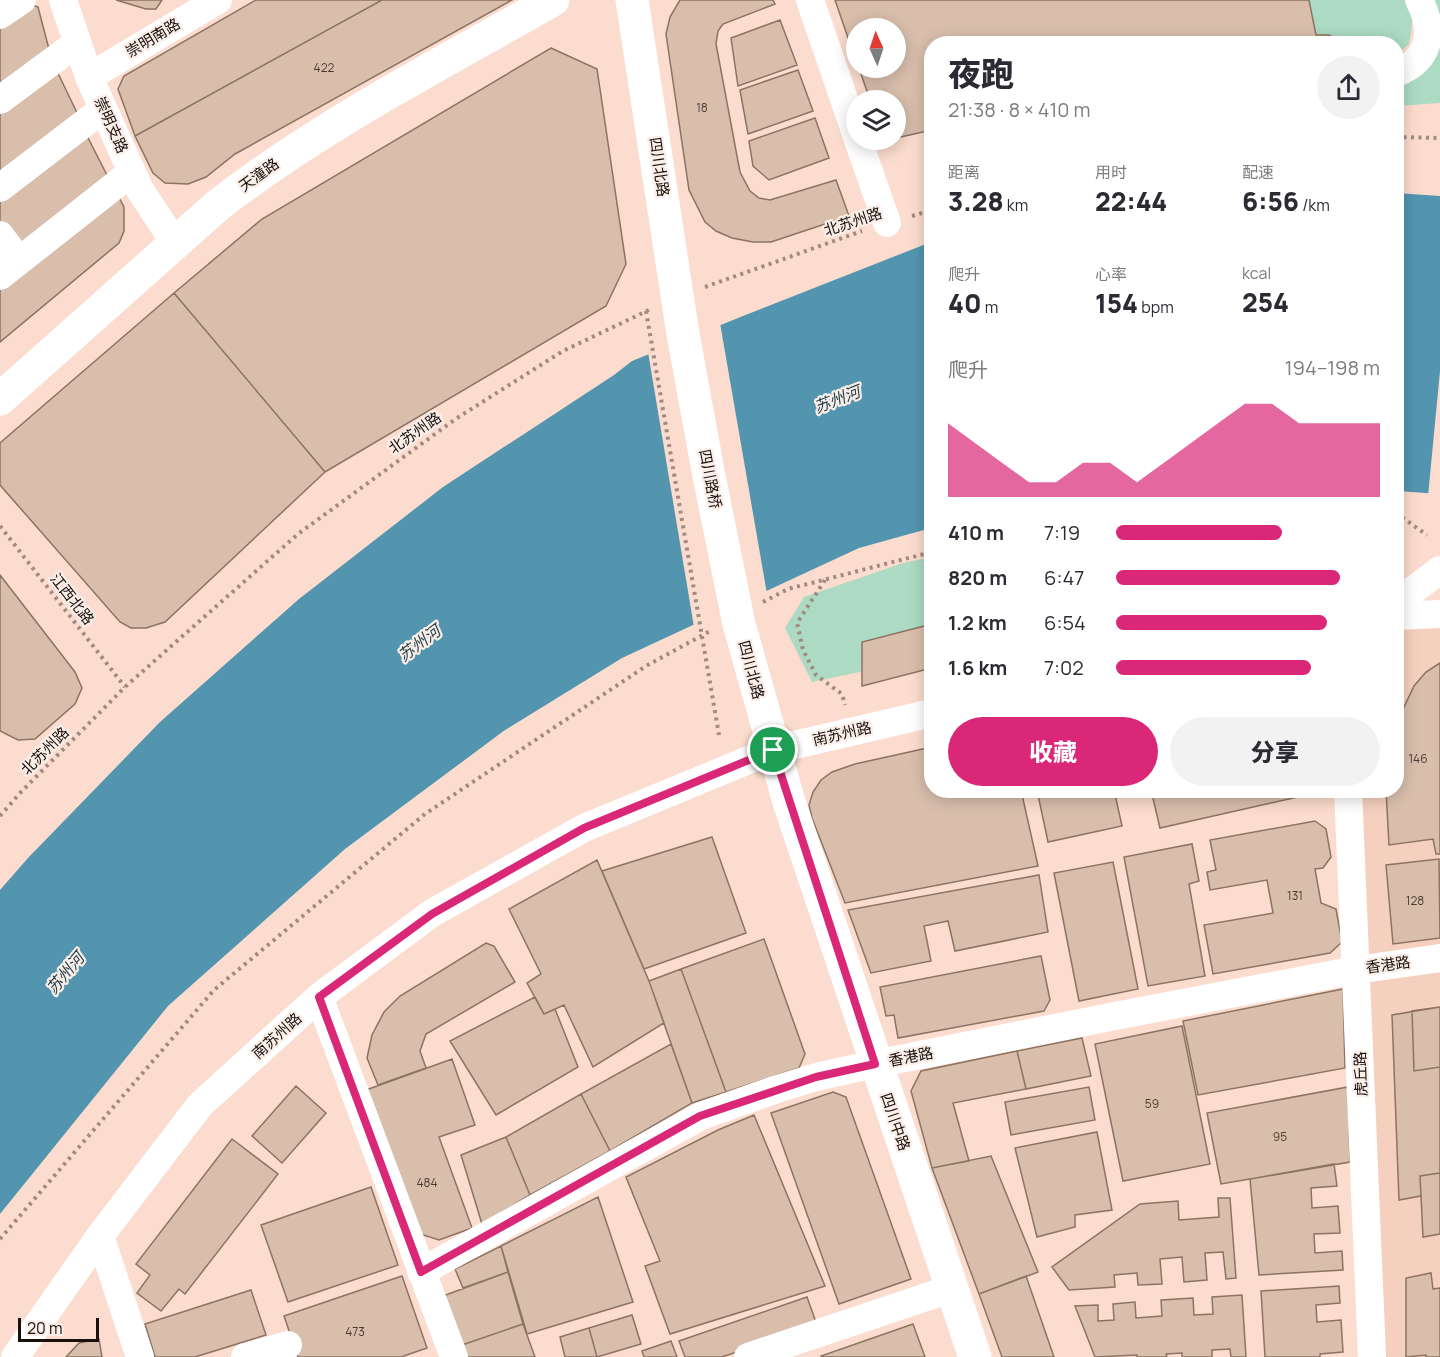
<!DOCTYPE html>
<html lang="zh">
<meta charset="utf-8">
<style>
body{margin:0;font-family:Manrope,"Noto Sans SC",sans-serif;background:#f2f2f3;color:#2b2b33;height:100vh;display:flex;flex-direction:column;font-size:22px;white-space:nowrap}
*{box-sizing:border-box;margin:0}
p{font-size:20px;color:#7c7c81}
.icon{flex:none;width:33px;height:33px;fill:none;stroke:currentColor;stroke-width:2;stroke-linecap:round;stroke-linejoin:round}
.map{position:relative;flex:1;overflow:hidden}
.sheet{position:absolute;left:924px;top:36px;width:480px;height:762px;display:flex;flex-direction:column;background:#fff;border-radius:24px;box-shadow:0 3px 15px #0003}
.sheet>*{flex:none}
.needle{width:39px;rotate:357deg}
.buttons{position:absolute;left:846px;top:18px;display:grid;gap:12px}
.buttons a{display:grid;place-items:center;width:60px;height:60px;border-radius:50%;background:#fff;box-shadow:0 3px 15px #0003;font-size:30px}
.scale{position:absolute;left:18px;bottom:15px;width:81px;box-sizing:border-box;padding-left:6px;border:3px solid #1a0f0b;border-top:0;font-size:16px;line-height:21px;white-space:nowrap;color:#1a0f0b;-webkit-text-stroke:4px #faeee8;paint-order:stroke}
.pin{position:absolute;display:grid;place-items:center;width:51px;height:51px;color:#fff;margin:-26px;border:3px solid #fff;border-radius:50%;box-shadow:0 2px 6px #0007}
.round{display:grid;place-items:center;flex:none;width:63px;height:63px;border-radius:32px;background:#f2f2f3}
.summary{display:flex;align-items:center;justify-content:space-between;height:102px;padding:0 24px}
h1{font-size:33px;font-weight:800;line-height:45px}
.metrics{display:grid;grid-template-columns:repeat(3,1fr);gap:9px;height:102px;padding:6px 24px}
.metrics div{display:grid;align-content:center}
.metrics b{font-size:26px;font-weight:800}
.metrics small{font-size:16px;font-weight:400}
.metrics p{font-size:16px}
.chart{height:168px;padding:12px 24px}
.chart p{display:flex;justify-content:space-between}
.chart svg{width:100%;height:108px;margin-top:6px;fill:#db2777;opacity:.7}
.action{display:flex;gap:12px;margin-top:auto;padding:12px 24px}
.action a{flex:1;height:69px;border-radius:36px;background:#db2777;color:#fff;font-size:24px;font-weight:800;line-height:69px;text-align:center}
.action a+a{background:#f2f2f3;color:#2b2b33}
ul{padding:0 24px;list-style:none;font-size:20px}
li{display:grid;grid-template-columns:96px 72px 1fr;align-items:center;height:45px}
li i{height:15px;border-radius:8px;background:#db2777}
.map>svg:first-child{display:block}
.built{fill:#f6d0be}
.green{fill:#acdac2}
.water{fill:#5395af}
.pier{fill:#fbdcce}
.building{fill:#d9beac;stroke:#8c7362;stroke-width:1.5}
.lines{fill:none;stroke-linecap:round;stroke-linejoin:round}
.path{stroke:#a18a80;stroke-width:4;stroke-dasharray:3 4.5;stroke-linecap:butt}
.minor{stroke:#fff;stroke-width:28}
.major{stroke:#fff;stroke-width:33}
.route-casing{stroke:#fff;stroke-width:12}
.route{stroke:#db2777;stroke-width:8}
.labels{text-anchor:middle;stroke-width:4.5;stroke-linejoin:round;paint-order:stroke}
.number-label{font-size:12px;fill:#4a3b33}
.street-label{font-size:15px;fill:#1a0f0b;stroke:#faeee8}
.water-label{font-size:16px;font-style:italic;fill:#1a3a46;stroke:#faeee8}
</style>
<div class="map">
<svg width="1440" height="1357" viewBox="0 0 1440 1357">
<rect width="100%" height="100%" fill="#fbdcce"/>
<path class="built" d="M1440,614v743h-68l-24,-566 48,-1 1,-174z"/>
<path class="green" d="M1309,0h97c9,12 6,30 3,44l-12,10 -1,-10 -51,-1 -16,-8h-13z
M1434,0h6v103l-43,3 -1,-23z
M931,557v100l-119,25 -27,-54 19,-31 99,-34z"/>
<path class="water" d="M1396,193l44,3v298l-43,-3z
M931,242v286l-72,20 -237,110 -117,72 -160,119 -177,157 -168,208v-324l28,-32 132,-136 139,-123 144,-112 171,-112 18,-14 111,-45z"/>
<path class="pier" d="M720,323l47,271 -73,33 -46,-275z
M1440,371v126l-12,-1z"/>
<path class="building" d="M116,0h46l-6,9h-10z
M256,0h126l-247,136 -17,-47 6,-13z
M382,0h130l-277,154 -29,23 -18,7 -23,-1 -12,-10 -18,-37z
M680,0h93l2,4 -52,20 -5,7 -2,13 24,128 10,19 9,7 11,2 66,-20 13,36 -78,26h-18l-21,-4 -16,-7 -11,-9 -16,-32 -23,-156 4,-17z
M835,0h474l7,35h13l16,9h-413v86l-36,8v-38h-26l-11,-32h37v-40h-40v33z
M30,4l8,3 12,46 -50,36v-64z
M780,20l17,45 -59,21 -7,-48z
M551,48l46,21 29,195 -20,42 -281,166 -151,-179 88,-74z
M55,67l24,50 -79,58v-67z
M798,70l15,41 -65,23 -8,-44z
M815,118l14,40 -60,22 -16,-14 -4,-25z
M85,132l25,49 -88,69 -22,-29v-24z
M116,192l8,15v24l-5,12 -119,99v-57z
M174,293l151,179 -160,150 -19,6h-15l-11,-6 -120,-137v-42z
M0,575l75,97 7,16 -7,16 -40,35 -17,1 -18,-9z
M932,624v44l-70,18v-44z
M1440,663v191h-4l-3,-15 -44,6 -3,-55h10v-62l8,-21 10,-21 12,-14z
M932,747v43h89l17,76 -193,37 -33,-85 -3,-13 4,-13 8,-12 11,-8 23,-8z
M1037,790h77l8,36 -74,16z
M1151,790h178l-169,38z
M1315,821l11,8 5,28 -8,11 -8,1 6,34 15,6 6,33 -12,11 -117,21 -9,-49 69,-12 -6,-33 -57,10 -3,-18 9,-2 -6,-30z
M712,837l34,96 -102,36 -42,-98z
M1192,844l7,37 -10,3 16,92 -57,10 -24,-129z
M1439,859l1,79 -47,6 -7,-79z
M597,860l52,121 15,42 -71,44 -29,-62 -20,9 -17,-31 14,-9 -32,-65z
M1113,862l25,127 -59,12 -25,-128z
M1039,875l9,57 -93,19 -7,-30 -24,5 7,35 -60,12 -23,-63z
M764,939l41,115 -6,14 -73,24 -45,-123z
M486,943l8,3 21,36 -89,52 -6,17 6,17 -48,17 -11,-27 5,-23 12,-23 16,-16z
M1041,956l9,44 -6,11 -146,27 -4,-23 -8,1 -6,-29z
M681,969l45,123 -34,11 -43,-122z
M1343,989l2,79 -147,27 -15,-74z
M535,997l9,17 11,-5 23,58 -82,48 -46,-74z
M1440,1007v60l-26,4 -2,-60z
M1440,1007v227l-17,3 -2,-41 -22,4 -7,-185z
M1182,1026l28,138 -87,17 -28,-137z
M1082,1038l9,38 -65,13 -9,-38z
M671,1044l21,59 -82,48 -29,-57z
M1017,1051l9,38 -73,14 16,58 -37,7 -21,-77 10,-20z
M452,1059l23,66 -36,12 33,91 -33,12 -22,-7 -51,-143z
M296,1086l30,27 -44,50 -30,-27z
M1089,1087l6,33 -84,15 -6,-33z
M1348,1087l2,75 -129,22 -14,-71z
M833,1092l13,5 65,182 -72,25 -68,-191z
M581,1094l29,57 -80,44 -24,-58z
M754,1115l71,171 -155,48 -25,-68 15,-5 -34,-84 92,-47z
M1097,1132l15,78 -37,5v12l-38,10 -22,-89z
M506,1137l24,58 -48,29 -21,-69z
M232,1139l46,35 -93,120 -6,-5 -18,22 -24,-18 13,-18 -14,-11z
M991,1156l47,116 -59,22 -47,-126z
M1334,1164l3,22 -26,2 1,20 26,-2 2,27 -26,1 1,19 27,-2 1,19 -84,5 -9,-96z
M1440,1173v61l-17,3 -3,-61z
M371,1187l27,78 -110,37 -27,-77z
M598,1197l35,105 -106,32 -26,-88z
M1218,1198h12l6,80 -10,1 -3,-27 -18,1 2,27 -23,2 -2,-25 -22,2 2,25 -24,1 -1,-12 -23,2 1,12 -46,3 -17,-23 88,-63 38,-3 1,19 40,-3z
M501,1246l7,26 -45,16 -8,-19z
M508,1272l15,52 -61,21 -19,-49z
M1431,1273l2,16 7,-1v69h-14v-2l-20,2v-79z
M402,1276l25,72 -26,9h-103l-14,-41z
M1026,1276l28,81h-52l-23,-63z
M1339,1286l1,17 -24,2 1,17 24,-2 2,32 -23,2v3h-55l-4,-66z
M251,1290l15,45 -71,22h-40l-10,-33z
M1242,1295l4,62h-15l-1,-8 -18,1v7h-30v-4l-16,1 1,3h-30v-2l-42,2 -20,-51 23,-1v16l16,-1 -1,-16 22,-2 1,16 26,-2 -1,-16 32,-2 1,17 19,-1 -1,-17z
M807,1297l10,28 -95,32h-37l-6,-16z
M632,1315l9,29 -44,13 -8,-29z
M523,1324l12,33h-68l-5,-12z
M913,1324l12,33h-103l-1,-1z
M589,1328l8,29h-32l-5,-20z
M99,1339l3,18h-36l13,-14z
M671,1341l6,16h-33l-2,-6z"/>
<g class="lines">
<path class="path" d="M1396,137l44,1
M912,216l20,-6
M705,287l157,-56
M646,311l73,424
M1396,513l31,22
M0,526l125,161
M825,580l-28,43 6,27 13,25 26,19 3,11
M763,602l25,-13 144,-37
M0,816l20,-23 105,-106 173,-153 159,-116 106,-67 88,-42
M0,1239l214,-249 211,-176 221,-148 66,-36"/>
<path class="minor" d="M63,0l26,77 51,113 35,53
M810,0l46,134
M0,15l22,-15
M1396,73c35,-13 39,-43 23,-73
M89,77l129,-77
M0,100l77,-57
M858,140l29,83
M0,188l103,-79
M0,235l19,26 113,-89
M0,276l19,-15
M1396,603l44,-33
M1396,616l44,-2
M1348,790l24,567
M319,997l135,360
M100,1236l40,121
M421,1272l280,-156 73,-26 42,-13 59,-13 240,-48 241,-46 84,-12
M15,1357l85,-121 100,-131 119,-108 113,-84 152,-85 189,-78 159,-37
M245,1357l43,-12
M748,1357l205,-69"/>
<path class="major" d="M632,0l51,334 26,142 30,148 50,178 186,555
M0,399l217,-193c104,-81 222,-141 336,-206"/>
</g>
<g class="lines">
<defs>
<path id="route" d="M773,750l102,314 -59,13 -116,39 -279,156 -102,-275 113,-83 152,-86z"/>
</defs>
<use href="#route" class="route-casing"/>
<use href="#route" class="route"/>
</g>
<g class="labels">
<g class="number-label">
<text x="324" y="72">422</text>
<text x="702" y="112">18</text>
<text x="1418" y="763">146</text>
<text x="1295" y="900">131</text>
<text x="1415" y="905">128</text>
<text x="1152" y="1108">59</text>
<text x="1280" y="1141">95</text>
<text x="427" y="1187">484</text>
<text x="355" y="1336">473</text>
</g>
<g class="street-label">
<text transform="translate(153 38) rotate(-31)" y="5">崇明南路</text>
<text transform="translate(111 125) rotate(66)" y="5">崇明支路</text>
<text transform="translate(659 167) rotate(82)" y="5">四川北路</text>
<text transform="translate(259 175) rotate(-36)" y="5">天潼路</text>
<text transform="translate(853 222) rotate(-18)" y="5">北苏州路</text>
<text transform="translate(415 433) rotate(-35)" y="5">北苏州路</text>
<text transform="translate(710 479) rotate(79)" y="5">四川路桥</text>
<text transform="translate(72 599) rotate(52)" y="5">江西北路</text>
<text transform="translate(751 670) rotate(75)" y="5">四川北路</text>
<text transform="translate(842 734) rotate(-13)" y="5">南苏州路</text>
<text transform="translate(45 751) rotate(-45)" y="5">北苏州路</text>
<text transform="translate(1388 965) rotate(-8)" y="5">香港路</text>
<text transform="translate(277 1036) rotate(-42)" y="5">南苏州路</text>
<text transform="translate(911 1057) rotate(-11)" y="5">香港路</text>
<text transform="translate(1361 1074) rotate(-92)" y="5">虎丘路</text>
<text transform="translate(895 1122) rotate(71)" y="5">四川中路</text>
</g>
<g class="water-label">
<text transform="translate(837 399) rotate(-21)" y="6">苏州河</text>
<text transform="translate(419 643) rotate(-37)" y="6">苏州河</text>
<text transform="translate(65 973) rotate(-50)" y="6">苏州河</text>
</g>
</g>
</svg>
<div class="buttons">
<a><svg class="needle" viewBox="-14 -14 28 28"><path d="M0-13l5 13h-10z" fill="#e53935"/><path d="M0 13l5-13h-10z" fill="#7c7c81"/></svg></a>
<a><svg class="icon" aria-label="layers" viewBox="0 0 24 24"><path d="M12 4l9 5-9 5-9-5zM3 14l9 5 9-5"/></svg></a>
</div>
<div class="scale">20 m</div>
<div class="pin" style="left:773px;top:750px;background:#1e9e55"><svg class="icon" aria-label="arrive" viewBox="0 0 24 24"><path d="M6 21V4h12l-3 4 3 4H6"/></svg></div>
<section class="sheet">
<div class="summary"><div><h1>夜跑</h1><p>21:38 · 8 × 410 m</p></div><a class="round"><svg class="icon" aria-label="share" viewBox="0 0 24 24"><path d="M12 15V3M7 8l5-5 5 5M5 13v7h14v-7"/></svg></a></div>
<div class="metrics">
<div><p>距离</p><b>3.28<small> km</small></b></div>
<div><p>用时</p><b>22:44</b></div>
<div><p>配速</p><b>6:56<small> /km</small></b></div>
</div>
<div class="metrics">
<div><p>爬升</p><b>40<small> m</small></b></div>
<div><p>心率</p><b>154<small> bpm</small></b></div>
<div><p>kcal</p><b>254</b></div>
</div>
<div class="chart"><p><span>爬升</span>194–198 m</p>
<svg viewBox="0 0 160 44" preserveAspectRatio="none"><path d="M0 44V14L10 22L20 30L30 38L40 38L50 30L60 30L70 38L80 30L90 22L100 14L110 6L120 6L130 14L140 14L150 14L160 14V44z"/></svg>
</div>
<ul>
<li><b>410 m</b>7:19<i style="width:63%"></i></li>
<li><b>820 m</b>6:47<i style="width:85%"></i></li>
<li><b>1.2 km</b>6:54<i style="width:80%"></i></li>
<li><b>1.6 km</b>7:02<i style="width:74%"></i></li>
</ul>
<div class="action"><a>收藏</a><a>分享</a></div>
</section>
</div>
